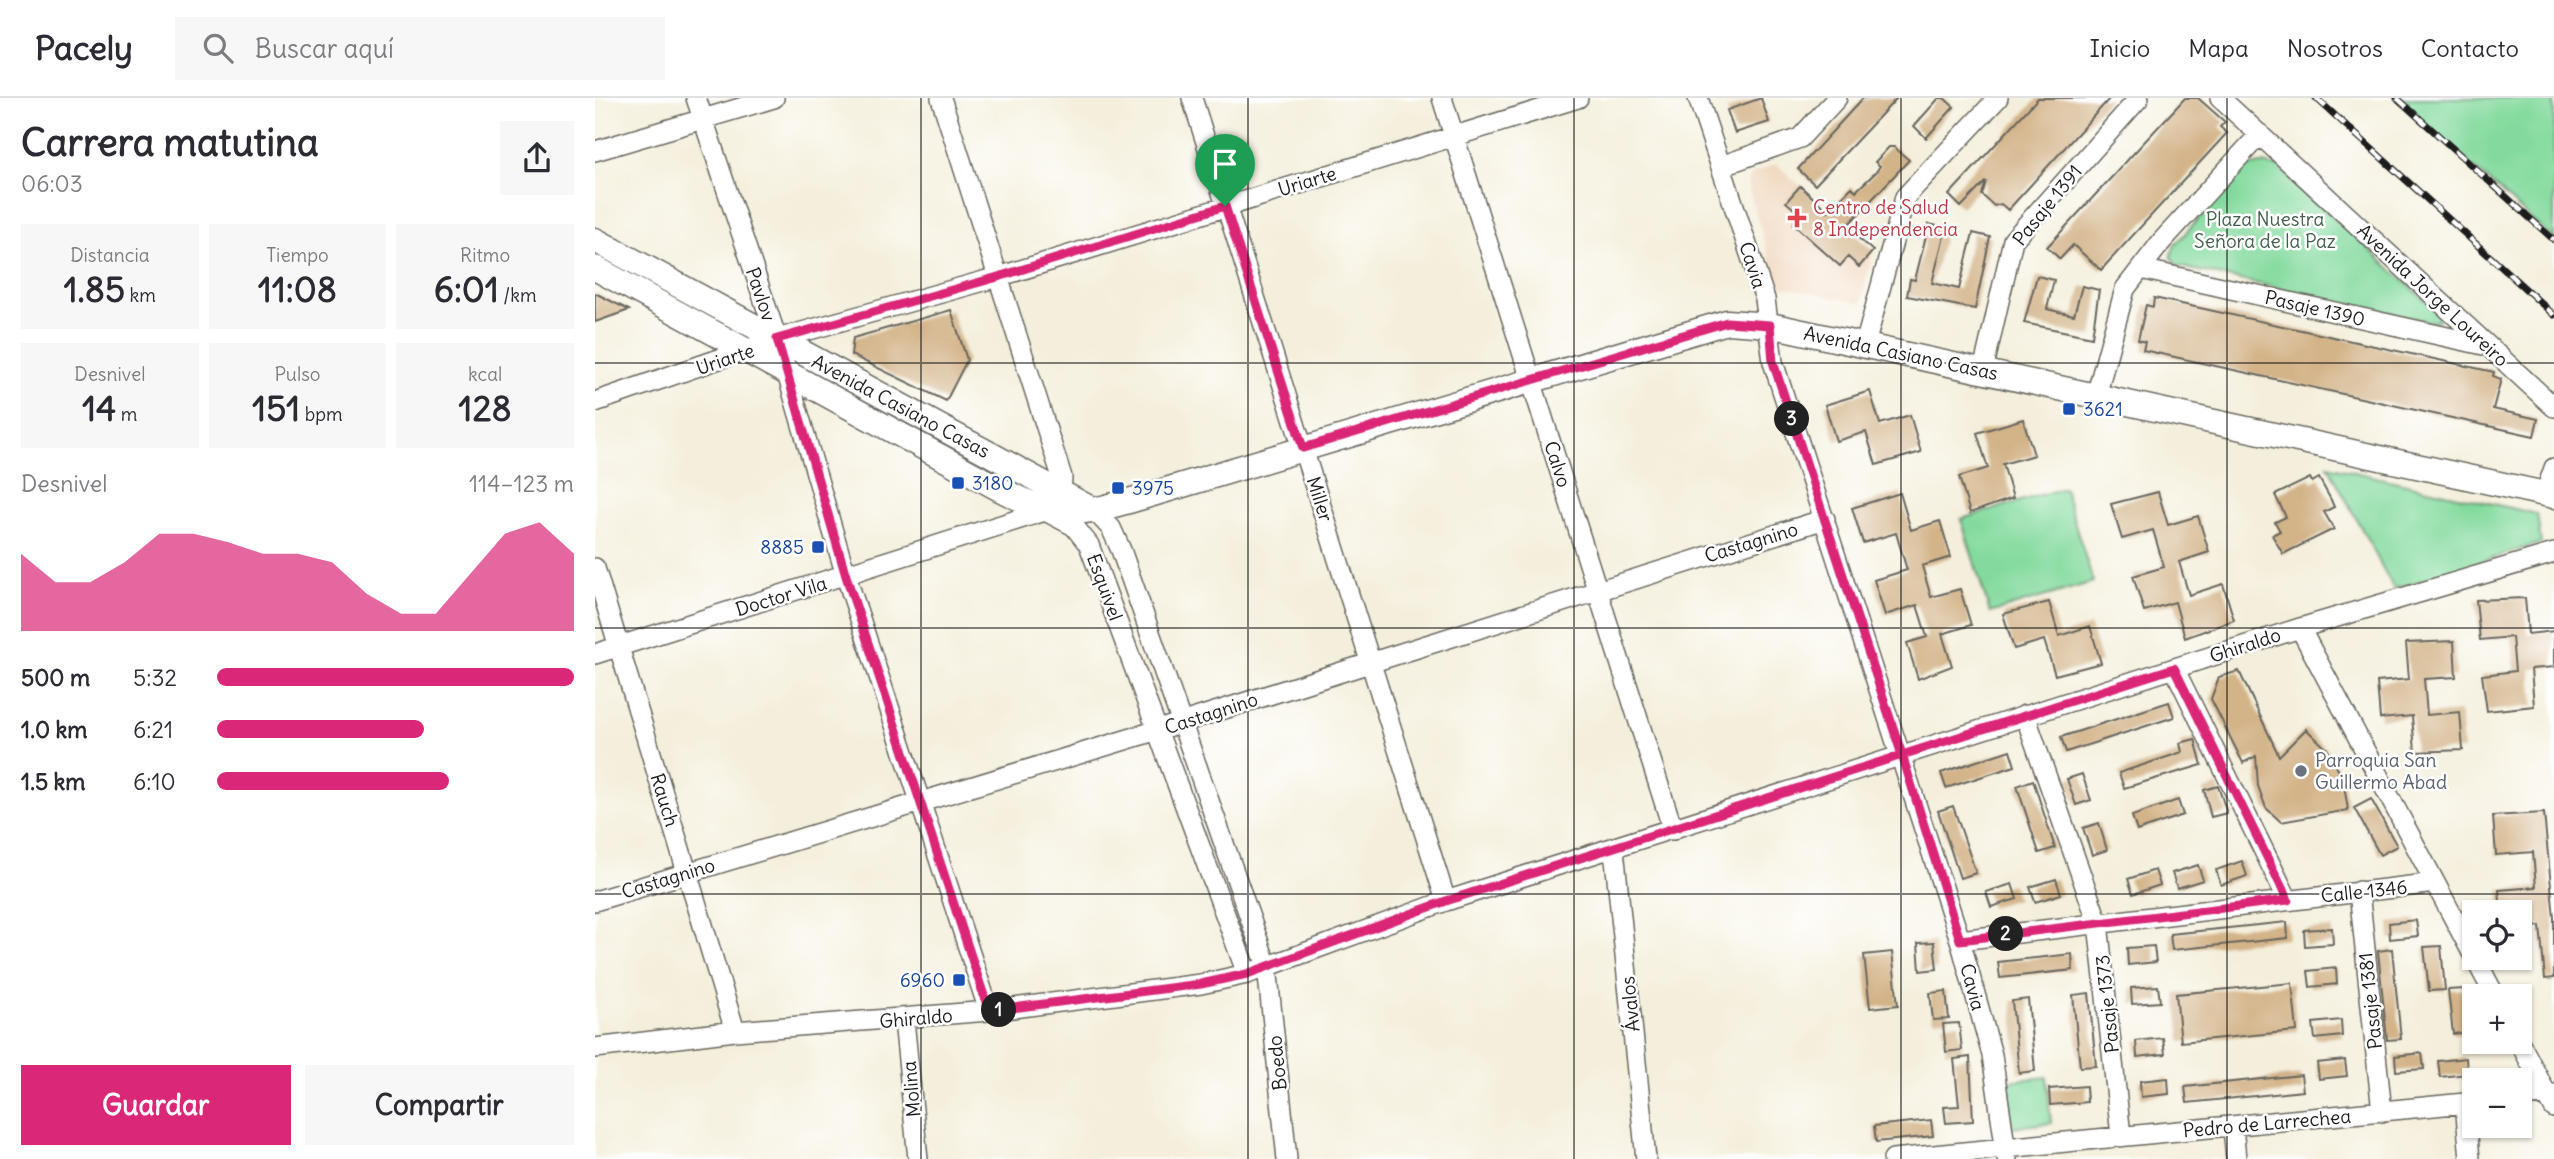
<!DOCTYPE html>
<html lang="es">
<meta charset="utf-8">
<style>
body{margin:0;font-family:Delius,sans-serif;background:#f7f7f7;color:#2b2b33;height:100vh;display:flex;flex-direction:column;font-size:26px;white-space:nowrap}
*{box-sizing:border-box;margin:0}
p{font-size:23px;color:#7c7c81}
.icon{flex:none;width:38px;height:38px;fill:none;stroke:currentColor;stroke-width:2;stroke-linecap:round;stroke-linejoin:round}
.map{position:relative;flex:1;overflow:hidden}
.drawer{display:flex;flex-direction:column;background:#fff;width:595px}
.drawer>*{flex:none}
.tools{position:absolute;left:1867px;top:802px;display:grid;gap:14px}
.tools a{display:grid;place-items:center;width:70px;height:70px;border-radius:0px;background:#fff;box-shadow:0 2px 5px #0004;font-size:35px}
.pin{position:absolute;display:grid;place-items:center;width:60px;height:60px;color:#fff;margin:-72px -30px;border-radius:50% 50% 50% 0;rotate:-45deg;box-shadow:0 0 7px #0007}
.pin .icon{rotate:45deg}
.km{position:absolute;width:35px;height:35px;margin:-18px;border-radius:50%;background:#222;color:#fff;font-size:19px;line-height:35px;text-align:center}
.round{display:grid;place-items:center;flex:none;width:74px;height:74px;border-radius:0px;background:#f7f7f7}
.summary{display:flex;align-items:center;justify-content:space-between;height:119px;padding:0 21px}
h1{font-size:38px;font-weight:800;line-height:52px}
.figures{display:grid;grid-template-columns:repeat(3,1fr);gap:10px;height:119px;padding:7px 21px}
.figures div{display:grid;align-content:center;border-radius:0px;background:#f7f7f7;text-align:center}
.figures b{font-size:35px;font-weight:800}
.figures small{font-size:19px;font-weight:400}
.figures p{font-size:19px}
.chart{height:196px;padding:14px 21px}
.chart p{display:flex;justify-content:space-between}
.chart svg{width:100%;height:126px;margin-top:7px;fill:#db2777;opacity:.7}
.button{display:flex;gap:14px;margin-top:auto;padding:14px 21px}
.button a{flex:1;height:80px;border-radius:0px;background:#db2777;color:#fff;font-size:28px;font-weight:800;line-height:80px;text-align:center}
.button a+a{background:#f7f7f7;color:#2b2b33}
ul{padding:0 21px;list-style:none;font-size:23px}
li{display:grid;grid-template-columns:112px 84px 1fr;align-items:center;height:52px}
li i{height:18px;border-radius:9px;background:#db2777}
header{display:flex;align-items:center;gap:42px;box-sizing:border-box;height:98px;padding:0 35px;background:#fff;border-bottom:2px solid #e1e1e2}
header strong{font-size:33px}
nav{display:flex;gap:38px;margin-inline-start:auto;font-size:24px}
.search{width:490px;height:63px;background:#f7f7f7;display:flex;align-items:center;gap:18px;box-sizing:border-box;padding:0 24px;border-radius:0px;color:#7c7c81;font-size:26px}
main{display:flex;flex:1;min-height:0}
.map>svg:first-child{display:block}
.built{fill:#f0d6bc}
.green{fill:#84da9e;stroke:#507b5d;stroke-width:2}
.building{fill:#d3b388}
.lines{fill:none;stroke-linecap:round;stroke-linejoin:round}
.minor-casing{stroke:#68665f;stroke-width:22}
.major-casing{stroke:#68665f;stroke-width:27}
.minor{stroke:#fff;stroke-width:19}
.major{stroke:#fff;stroke-width:24}
.rail-casing{stroke:#1c1c1c;stroke-width:7}
.rail{stroke:#fff;stroke-width:4.5;stroke-dasharray:13;stroke-linecap:butt}
.route-casing{stroke:#fff;stroke-width:14}
.route{stroke:#db2777;stroke-width:9}
.grid{fill:none;stroke:#1c1c1c;stroke-width:2;stroke-opacity:0.55}
.health-dot{fill:#e0444e;stroke:#fff;stroke-width:2.5}
.transit-dot{fill:#1a4fb4;stroke:#fff;stroke-width:2.5}
.worship-dot{fill:#6b7280;stroke:#fff;stroke-width:2.5}
.labels{text-anchor:middle;stroke-width:5;stroke-linejoin:round;paint-order:stroke}
.street-label{font-size:19px;fill:#1c1c1c;stroke:#fff}
.health-label{font-size:19px;fill:#be3a42;stroke:#fff;text-anchor:start}
.park-label{font-size:19px;fill:#405e4a;stroke:#fff}
.transit-label{font-size:19px;fill:#164399;stroke:#fff;text-anchor:start}
.worship-label{font-size:19px;fill:#5b616d;stroke:#fff;text-anchor:start}
</style>
<header>
<strong>Pacely</strong>
<div class="search"><svg class="icon" aria-label="search" viewBox="0 0 24 24"><circle cx="10" cy="10" r="6"/><path d="M15 15l6 6"/></svg>Buscar aquí</div>
<nav><a>Inicio</a><a>Mapa</a><a>Nosotros</a><a>Contacto</a></nav>
</header>
<main>
<section class="drawer">
<div class="summary"><div><h1>Carrera matutina</h1><p>06:03</p></div><a class="round"><svg class="icon" aria-label="share" viewBox="0 0 24 24"><path d="M12 15V3M7 8l5-5 5 5M5 13v7h14v-7"/></svg></a></div>
<div class="figures">
<div><p>Distancia</p><b>1.85<small> km</small></b></div>
<div><p>Tiempo</p><b>11:08</b></div>
<div><p>Ritmo</p><b>6:01<small> /km</small></b></div>
</div>
<div class="figures">
<div><p>Desnivel</p><b>14<small> m</small></b></div>
<div><p>Pulso</p><b>151<small> bpm</small></b></div>
<div><p>kcal</p><b>128</b></div>
</div>
<div class="chart"><p><span>Desnivel</span>114–123 m</p>
<svg viewBox="0 0 160 44" preserveAspectRatio="none"><path d="M0 44V17L10 27L20 27L30 20L40 10L50 10L60 13L70 17L80 17L90 20L100 31L110 38L120 38L130 24L140 10L150 6L160 17V44z"/></svg>
</div>
<ul>
<li><b>500 m</b>5:32<i style="width:100%"></i></li>
<li><b>1.0 km</b>6:21<i style="width:58%"></i></li>
<li><b>1.5 km</b>6:10<i style="width:65%"></i></li>
</ul>
<div class="button"><a>Guardar</a><a>Compartir</a></div>
</section>
<div class="map">
<svg width="1959" height="1061" viewBox="0 0 1959 1061">
<rect width="100%" height="100%" fill="#fff"/>
<filter id="ink" filterUnits="userSpaceOnUse"><feTurbulence type="fractalNoise" baseFrequency=".0143" numOctaves="2"/><feDisplacementMap in="SourceGraphic" scale="14" xChannelSelector="R" yChannelSelector="G"/><feConvolveMatrix kernelMatrix="1 2 1 2 8 2 1 2 1" color-interpolation-filters="sRGB"/></filter>
<filter id="wash" filterUnits="userSpaceOnUse"><feTurbulence type="fractalNoise" baseFrequency=".00686" numOctaves="4" result="noise"/><feDisplacementMap in="SourceGraphic" scale="28" xChannelSelector="R" yChannelSelector="G"/><feGaussianBlur stdDeviation="1.57" result="paint"/><feColorMatrix in="noise" values="0 0 0 0 0 0 0 0 0 0 0 0 0 0 0 0 0 1.4 0 .05"/><feComposite in="paint" operator="in"/></filter>
<g filter="url(#wash)">
<rect width="100%" height="100%" fill="#f4efdc"/>
<path class="built" d="M1181,66l97,87 -12,52 -84,-18 -30,-102 5,-9z"/>
<path class="green" d="M1802,0h157v142z
M1666,66l18,3 158,144 3,8 -7,3 -256,-56 -6,-10 4,-11 68,-77z
M1733,368l209,48 4,29 -147,46z
M1469,390l29,94 -103,31 -29,-94z
M1452,979l4,46 -40,4 -4,-46z"/>
<g id="blocks">
<path class="building" d="M1166,0l8,24 -34,11 -8,-23z
M1268,0h34l-82,87 -17,-16z
M1344,0h5l10,9 -28,31 -12,-12z
M1443,0h72l-102,112 -7,-6 -7,2 -12,-11 4,-14 -25,26 -12,-12z
M1590,0h13l27,24 -5,5 7,6 -126,137 -28,-25 -13,14 -13,-12z
M1294,49h5l15,13 -63,67 27,24 -14,16 -11,-10 -8,9 -47,-42 8,-9 -15,-13 14,-16 28,25 24,-24 4,4 20,-19 4,-6 -5,-4z
M1334,126l17,4 -14,55 27,6 14,-56 17,4 -15,72 -68,-13 3,-17 5,1z
M1442,178l17,4 -7,29 12,3 15,3 8,-29 17,4 -7,47 -68,-14z
M0,195l34,17 -34,12z
M1559,200l340,74 -1,4 8,3 -8,30 45,10 -4,17 -391,-86 2,-8 -7,-2 8,-35 7,2z
M356,212l16,50 -21,41 -95,-46 2,-17z
M1275,293l10,33 30,-9 11,37 -45,13 -10,-33 -30,9 -11,-36z
M1428,321l11,36 -31,9 10,34 -43,15 -11,-36 29,-9 -11,-35z
M1715,380l2,4 7,-4 12,22 3,7 -10,5 10,17 -51,25 -11,-19 8,-4 -5,-9 11,-5 -11,-22z
M1563,394l10,33 30,-9 11,36 -30,10 10,33 34,-11 11,36 -49,18 -10,-36 -31,9 -11,-35 31,-9 -11,-37 -31,9 -11,-35z
M1305,395l11,37 29,-9 11,36 -29,9 9,31 29,-8 11,36 -29,9 10,32 -34,13 -11,-36 20,-6 -10,-32 -32,10 -11,-35 33,-10 -11,-37 -33,10 -11,-35z
M1930,500l3,36 26,-3v36l-23,2 3,37 -47,5 -5,-36 33,-4 -3,-34 -32,3 -4,-40z
M1454,504l10,34 31,-10 11,37 -46,12 -11,-35 -30,9 -11,-35z
M1859,543l2,36 -32,2 3,36 33,-3 3,38 -48,2 -3,-36 -32,3 -3,-37 32,-3 -3,-36z
M1644,573l40,85 27,-27 21,20 16,30 5,31 -67,12 -15,-14 -8,-22 -2,-30 -13,7 -32,-64 8,-22z
M1574,604l5,15 -108,35 -5,-15z
M1600,641l7,26 -78,23 -5,-15 63,-21 -2,-9z
M1415,652l5,16 -69,22 -5,-15z
M1487,676l9,26 -15,5 -9,-26z
M1438,682l22,68 -16,5 -22,-67z
M1623,688l9,27 -16,4 -7,-27z
M1776,701l26,47 -17,9 -26,-47z
M1583,702l5,15 -46,16 -5,-15z
M1358,708l23,67 -16,5 -22,-67z
M1949,715l10,105v60l-9,1 -5,-53 -20,2v-16h-19l-2,-22 37,-3 -3,-35 -37,3 -3,-39z
M1504,725l8,27 -15,5 -9,-27z
M1647,763l5,15 -26,9 -5,-15z
M1603,767l5,15 -26,8 -5,-15z
M1560,772l5,15 -27,9 -5,-15z
M1461,781l5,15 -26,8 -5,-15z
M1417,786l5,15 -26,8 -5,-15z
M1821,822l2,16 -28,3 -1,-16z
M1692,824l1,16 -116,12 -2,-16z
M1737,830l1,16 -28,2 -1,-16z
M1339,844l3,27 -17,2 -2,-28z
M1559,848l2,16 -28,3 -1,-17z
M1846,848l4,44 -16,1 -5,-44z
M1797,851l9,90 -14,1 -9,-89z
M1297,854l6,53 -28,3 -6,-53z
M1477,856l1,16 -73,8 -2,-16z
M1741,870l1,16 -27,3 -2,-16z
M1697,885l5,48 -116,11 -5,-48z
M1563,888l2,16 -28,2 -1,-16z
M1869,891l5,43 -16,2 -5,-44z
M1351,893l3,28 -16,1 -3,-27z
M1494,895l7,73 -16,1 -7,-72z
M1433,901l7,72 -16,2 -7,-72z
M1746,922l1,16 -27,3 -2,-16z
M1364,925l3,27 -16,2 -3,-28z
M1568,940l2,16 -28,3 -1,-16z
M1827,955l2,16 -28,2 -1,-15z
M1375,959l3,64 -27,2 -2,-16 15,-1 -5,-47z
M1871,960l1,16 -27,3 -2,-16z
M1750,962l2,16 -28,3 -2,-16z
M1706,977l2,16 -116,12 -2,-16z
M1573,980l1,16 -28,3 -1,-16z
M1491,988l1,16 -37,3 -1,-16z
M1336,1022l2,16 -57,6 -2,-16z"/>
</g>
</g>
<g filter="url(#ink)">
<use href="#blocks" fill-opacity="0" stroke="#68665f" stroke-width="2"/>
<g class="lines">
<defs>
<path id="minor" d="M101,0l81,241 69,237 143,435
M346,0l121,379 -1,15 -8,10
M597,0l254,803
M847,0l231,732
M1103,0l67,201 8,63 187,578 32,115 15,104
M1625,0l334,309
M0,53l179,-53
M1126,68l79,-28 37,-40
M1546,171l347,77
M1270,247l40,-148 93,-99
M1388,273l30,-131 126,-142
M1501,298l29,-107 37,-48 98,-107
M0,304l182,-63 221,-62 580,-179
M1950,396l9,-26
M500,413l16,17 10,22 146,416 20,193
M454,415l25,13 15,19 158,429
M0,470l140,463
M1705,530l195,368
M0,556l450,-143
M1579,570l114,232
M1430,617l73,208 23,213
M1019,751l32,310
M1764,793l23,221
M0,803l563,-171 667,-211
M1365,842l475,-57
M309,922l14,139
M1924,943l35,67
M0,950l140,-17 254,-20 212,-27 46,-10 199,-73 854,-273 254,-75
M1925,999l34,-3
M1870,1005l5,56
M1638,1028l3,33
M1298,1061l582,-57"/>
<path id="major" d="M0,142l500,271
M0,170l401,219c64,34 82,29 150,9l581,-174 43,3 784,171"/>
</defs>
<use href="#minor" class="minor-casing"/>
<use href="#major" class="major-casing"/>
<use href="#minor" class="minor"/>
<use href="#major" class="major"/>
<defs>
<path id="rail" d="M1721,0l238,217
M1802,0l157,142"/>
</defs>
<use href="#rail" class="rail-casing"/>
<use href="#rail" class="rail"/>
</g>
</g>
<g class="lines" filter="url(#ink)">
<defs>
<path id="route" d="M630,108l-227,71 -221,62 69,237 143,435 212,-27 46,-10 199,-73 456,-146 58,185 328,-40 -114,-232 -272,87 -129,-393 -3,-37 -43,-3 -424,126 -78,-242"/>
</defs>
<use href="#route" class="route-casing"/>
<use href="#route" class="route"/>
</g>
<path class="grid" d="M326,0v1061M653,0v1061M979,0v1061M1306,0v1061M1632,0v1061M0,265h1959M0,530h1959M0,796h1959"/>
<path class="health-dot" d="M1198.5 109.5h7v7h7v7h-7v7h-7v-7h-7v-7h7z"/>
<g class="transit-dot">
<rect x="1467" y="304" width="14" height="14" rx="3.5"/>
<rect x="356" y="378" width="14" height="14" rx="3.5"/>
<rect x="516" y="383" width="14" height="14" rx="3.5"/>
<rect x="216" y="442" width="14" height="14" rx="3.5"/>
<rect x="357" y="875" width="14" height="14" rx="3.5"/>
</g>
<circle class="worship-dot" cx="1706" cy="673" r="7"/>
<g class="labels">
<g class="street-label">
<text transform="translate(712 83) rotate(-17)" y="7">Uriarte</text>
<text transform="translate(1452 107) rotate(-51)" y="7">Pasaje 1391</text>
<text transform="translate(1158 167) rotate(72)" y="7">Cavia</text>
<text transform="translate(166 196) rotate(71)" y="7">Pavlov</text>
<text transform="translate(1838 197) rotate(43)" y="7">Avenida Jorge Loureiro</text>
<text transform="translate(1720 210) rotate(13)" y="7">Pasaje 1390</text>
<text transform="translate(1306 255) rotate(12)" y="7">Avenida Casiano Casas</text>
<text transform="translate(130 261) rotate(-19)" y="7">Uriarte</text>
<text transform="translate(306 308) rotate(28)" y="7">Avenida Casiano Casas</text>
<text transform="translate(963 366) rotate(72)" y="7">Calvo</text>
<text transform="translate(725 401) rotate(72)" y="7">Miller</text>
<text transform="translate(1156 444) rotate(-17)" y="7">Castagnino</text>
<text transform="translate(510 489) rotate(70)" y="7">Esquivel</text>
<text transform="translate(186 498) rotate(-17)" y="7">Doctor Vila</text>
<text transform="translate(1650 547) rotate(-18)" y="7">Ghiraldo</text>
<text transform="translate(616 615) rotate(-18)" y="7">Castagnino</text>
<text transform="translate(70 702) rotate(73)" y="7">Rauch</text>
<text transform="translate(73 780) rotate(-17)" y="7">Castagnino</text>
<text transform="translate(1769 793) rotate(-6)" y="7">Calle 1346</text>
<text transform="translate(1378 889) rotate(75)" y="7">Cavia</text>
<text transform="translate(1775 903) rotate(-96)" y="7">Pasaje 1381</text>
<text transform="translate(1035 906) rotate(-96)" y="7">Ávalos</text>
<text transform="translate(1512 906) rotate(-96)" y="7">Pasaje 1373</text>
<text transform="translate(321 920) rotate(-5)" y="7">Ghiraldo</text>
<text transform="translate(682 965) rotate(-96)" y="7">Boedo</text>
<text transform="translate(316 991) rotate(-95)" y="7">Molina</text>
<text transform="translate(1672 1025) rotate(-5)" y="7">Pedro de Larrechea</text>
</g>
<g class="health-label">
<text x="1218" y="116">Centro de Salud<tspan x="1218" dy="22">8 Independencia</tspan></text>
</g>
<g class="park-label">
<text x="1670" y="128">Plaza Nuestra<tspan x="1670" dy="22">Señora de la Paz</tspan></text>
</g>
<g class="transit-label">
<text x="1488" y="318">3621</text>
<text x="377" y="392">3180</text>
<text x="537" y="397">3975</text>
<text x="209" y="456" text-anchor="end">8885</text>
<text x="350" y="889" text-anchor="end">6960</text>
</g>
<g class="worship-label">
<text x="1720" y="669">Parroquia San<tspan x="1720" dy="22">Guillermo Abad</tspan></text>
</g>
</g>
</svg>
<div class="tools">
<a><svg class="icon" aria-label="locate" viewBox="0 0 24 24"><circle cx="12" cy="12" r="6"/><path d="M12 2v4M12 18v4M2 12h4M18 12h4"/></svg></a>
<a>+</a>
<a>−</a>
</div>
<div class="pin" style="left:630px;top:108px;background:#1e9e55"><svg class="icon" aria-label="arrive" viewBox="0 0 24 24"><path d="M6 21V4h12l-3 4 3 4H6"/></svg></div>
<b class="km" style="left:404px;top:912px">1</b>
<b class="km" style="left:1411px;top:836px">2</b>
<b class="km" style="left:1197px;top:321px">3</b>
</div>
</main>
